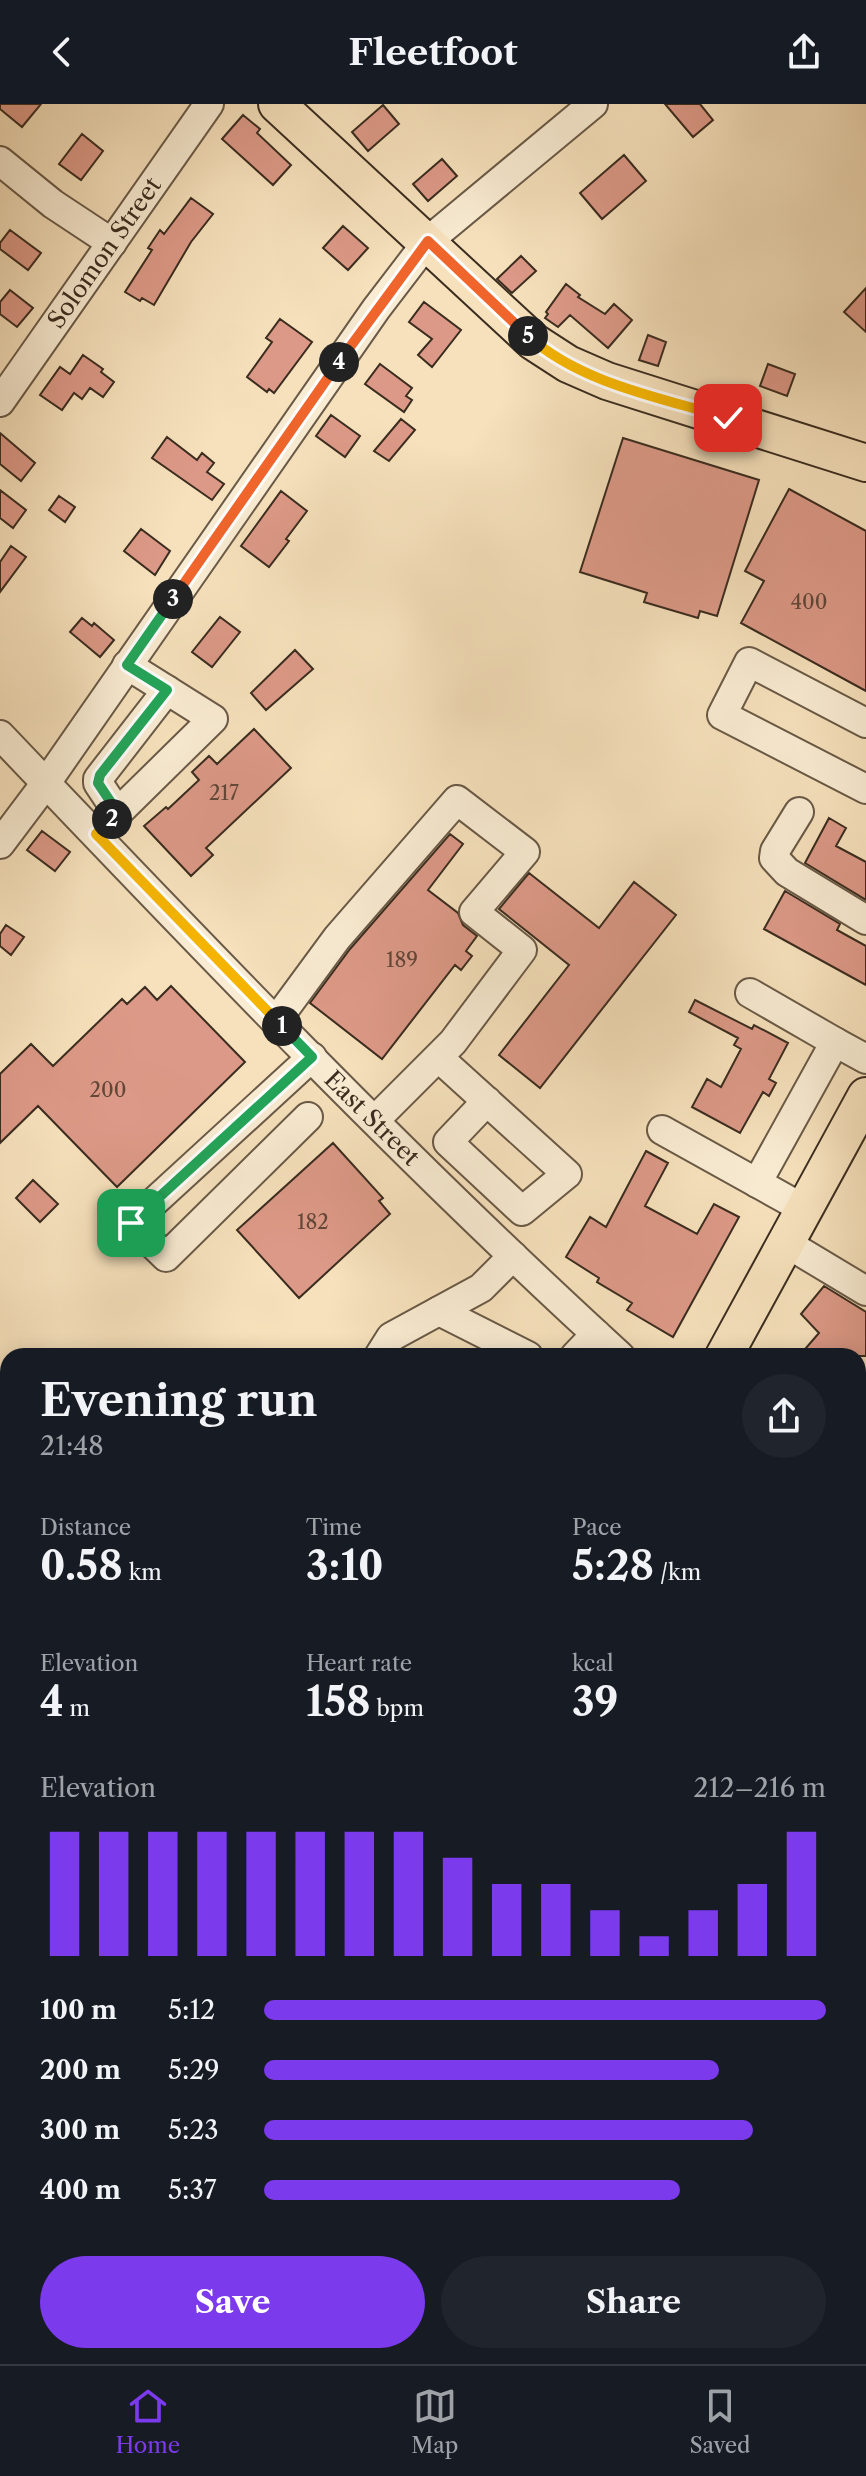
<!DOCTYPE html>
<meta charset="utf-8">
<style>
body{margin:0;font-family:"Libre Caslon Text",serif;background:#20242c;color:#f1f3f6;height:100vh;display:flex;flex-direction:column;font-size:30px;white-space:nowrap}
*{box-sizing:border-box;margin:0}
p{font-size:26px;color:#9ea1a6}
.icon{flex:none;width:44px;height:44px;fill:none;stroke:currentColor;stroke-width:2;stroke-linecap:round;stroke-linejoin:round}
.map{position:relative;flex:1;overflow:hidden}
.drawer{position:absolute;left:0px;top:1244px;width:866px;height:1016px;display:flex;flex-direction:column;background:#171b24;border-radius:24px 24px 0 0;box-shadow:0 4px 20px #0003}
.drawer>*{flex:none}
.pin{position:absolute;display:grid;place-items:center;width:68px;height:68px;color:#fff;margin:-34px;border-radius:16px;box-shadow:0 4px 12px #0006}
.km{position:absolute;width:40px;height:40px;margin:-20px;border-radius:50%;background:#222;color:#fff;font-size:22px;line-height:40px;text-align:center}
.round{display:grid;place-items:center;flex:none;width:84px;height:84px;border-radius:42px;background:#20242c}
.summary{display:flex;align-items:center;justify-content:space-between;height:136px;padding:0 40px}
h1{font-size:44px;font-weight:700;line-height:60px}
.stats{display:grid;grid-template-columns:repeat(3,1fr);gap:12px;height:136px;padding:8px 40px}
.stats div{display:grid;align-content:center}
.stats b{font-size:40px;font-weight:700}
.stats small{font-size:22px;font-weight:400}
.stats p{font-size:22px}
.chart{height:224px;padding:16px 40px}
.chart p{display:flex;justify-content:space-between}
.chart svg{width:100%;height:144px;margin-top:8px;stroke:#7c3aed;stroke-width:6}
.cta{display:flex;gap:16px;margin-top:auto;padding:16px 40px}
.cta a{flex:1;height:92px;border-radius:48px;background:#7c3aed;color:#fff;font-size:32px;font-weight:700;line-height:92px;text-align:center}
.cta a+a{background:#20242c;color:#f1f3f6}
ul{padding:0 40px;list-style:none;font-size:26px}
li{display:grid;grid-template-columns:128px 96px 1fr;align-items:center;height:60px}
li i{height:20px;border-radius:10px;background:#7c3aed}
header{display:flex;justify-content:space-between;align-items:center;height:104px;padding:0 40px;background:#171b24;font-size:36px;font-weight:700}
.dock{display:flex;justify-content:space-around;align-items:center;height:112px;border-top:2px solid #363941;background:#171b24;font-size:22px;color:#9ea1a6}
.dock a{display:grid;justify-items:center;gap:4px}
.dock .on{color:#7c3aed}
.map>svg:first-child{display:block}
.building{fill:#dc9987;stroke:#3a2c1f;stroke-width:2}
.lines{fill:none;stroke-linecap:round;stroke-linejoin:round}
.minor-casing{stroke:#695946;stroke-width:32}
.major-casing{stroke:#3a2c1f;stroke-width:40}
.minor{stroke:#f9ecd3;stroke-width:28}
.major{stroke:#f6e1bc;stroke-width:36}
.split-1-casing{stroke:#fff;stroke-width:16}
.split-2-casing{stroke:#fff;stroke-width:16}
.split-3-casing{stroke:#fff;stroke-width:16}
.split-4-casing{stroke:#fff;stroke-width:16}
.split-5-casing{stroke:#fff;stroke-width:16}
.split-6-casing{stroke:#fff;stroke-width:16}
.split-1{stroke:#22a559;stroke-width:10}
.split-2{stroke:#f5b400;stroke-width:10}
.split-3{stroke:#22a559;stroke-width:10}
.split-4{stroke:#f0652b;stroke-width:10}
.split-5{stroke:#f0652b;stroke-width:10}
.split-6{stroke:#f5b400;stroke-width:10}
.labels{text-anchor:middle;stroke-width:6;stroke-linejoin:round;paint-order:stroke}
.number-label{font-size:20px;fill:#624739}
.street-label{font-size:24px;fill:#3a2c1f;stroke:#f9ecd3}
</style>
<header><svg class="icon" aria-label="back" viewBox="0 0 24 24"><path d="M15 5l-7 7 7 7"/></svg>Fleetfoot<svg class="icon" aria-label="share" viewBox="0 0 24 24"><path d="M12 15V3M7 8l5-5 5 5M5 13v7h14v-7"/></svg></header>
<div class="map">
<svg width="866" height="2260" viewBox="0 0 866 2260">
<rect width="100%" height="100%" fill="#f6e1bc"/>
<filter id="stains"><feTurbulence type="fractalNoise" baseFrequency=".0025" numOctaves="4"/><feColorMatrix values="0 0 0 0 .2 0 0 0 0 .09 0 0 0 0 .02 0 0 0 .5 -.17"/></filter>
<radialGradient id="worn" r=".72"><stop offset=".6" stop-color="#630" stop-opacity="0"/><stop offset="1" stop-color="#630" stop-opacity=".3"/></radialGradient>
<path class="building" d="M0,0h41l-19,23 -22,-18z
M665,0h35l13,16 -20,17z
M383,1l16,19 -31,27 -16,-19z
M243,11l17,14 -3,4 34,32 -18,20 -51,-46z
M82,30l21,17 -22,29 -22,-16z
M624,51l22,26 -44,38 -22,-26z
M442,55l15,17 -29,25 -15,-17z
M191,94l22,16 -22,28 -37,63 -12,-7 -2,3 -15,-9 27,-42 -4,-2 12,-18 4,4z
M343,122l25,22 -20,22 -25,-22z
M10,126l31,23 -13,17 -28,-21v-6z
M521,152l15,15 -24,22 -15,-14z
M566,180l14,11 -2,2 27,17 9,-10 18,16 -24,28 -38,-33 -12,12 -13,-9 3,-4 -2,-2z
M866,184v44l-22,-20z
M10,186l23,18 -16,19 -17,-13v-12z
M424,198l37,28 -29,37 -14,-12 14,-16 -23,-17z
M280,215l32,23 -38,51 -5,-4 -2,3 -20,-15 25,-35 -6,-4z
M648,231l18,7 -8,24 -19,-6z
M83,251l20,14 -2,3 13,10 -11,15 -13,-9 -8,11 -8,-6 -12,17 -22,-15 20,-28 10,7z
M380,260l32,24 -6,8 6,4 -8,12 -39,-28z
M768,260l27,10 -8,22 -27,-10z
M331,311l29,21 -15,21 -29,-21z
M401,315l14,11 -26,31 -15,-10z
M0,329l35,30 -14,18 -21,-17z
M167,333l30,23 5,-7 12,10 -7,9 17,12 -12,16 -60,-42z
M623,334l136,42 -42,136 -17,-5 -2,7 -54,-16 3,-9 -67,-21z
M789,385l77,42v160l-125,-68 23,-42 -19,-10z
M0,386l26,20 -13,18 -13,-10z
M281,387l26,20 -21,28 3,2 -20,26 -28,-21z
M59,392l16,11 -10,15 -16,-12z
M141,425l29,22 -15,24 -31,-24z
M11,442l15,11 -26,35v-30z
M220,513l20,15 -28,35 -20,-15z
M82,514l10,8 2,-3 20,17 -14,17 -30,-25z
M295,546l18,19 -47,41 -15,-17z
M254,625l37,39 -85,80 7,7 -22,21 -47,-50 22,-19 2,2 31,-29 -7,-8 17,-16 8,8z
M829,714l17,10 -10,18 30,16v38l-61,-37z
M42,727l28,21 -15,19 -28,-21z
M450,730l13,10 -35,46 30,23 5,12 14,11 -11,15 6,5 -11,14 -6,-5 -73,94 -72,-56 40,-54z
M529,769l70,55 35,-46 42,33 -136,173 -41,-33 70,-90 -70,-56z
M785,787l55,33 -3,6 29,16v39l-102,-56z
M6,821l18,12 -13,18 -11,-9v-12z
M171,882l74,76 -128,125 -79,-81 -38,37v-69l31,-30 22,22 69,-67 5,5 18,-17 12,13z
M695,896l57,29 2,-4 34,18 -19,36 7,4 -7,13 -6,-4 -23,41 -48,-26 15,-28 14,8 20,-38 -7,-4 4,-7 -49,-26z
M333,1039l50,55 -4,3 11,13 -91,84 -62,-68z
M646,1047l22,12 -23,43 52,28 17,-30 25,13 -66,120 -46,-27 5,-7 -35,-21 2,-4 -33,-21 24,-40 16,10z
M33,1076l25,24 -18,18 -24,-24z
M824,1182l42,26v44h-67l20,-23 -18,-19z"/>
<g class="lines">
<defs>
<g id="minor">
<path d="M0,57l53,43 59,39"/>
<path id="s1" d="M0,298l209,-298"/>
<path d="M866,619l-117,-61 -27,53 144,74"/>
<path id="s2" d="M0,631c201,211 404,424 620,621"/>
<path d="M799,708l-24,39 -1,7 13,14 79,48"/>
<path d="M118,709l-20,-30v-4l69,-89"/>
<path d="M96,730l117,-115 -86,-54"/>
<path d="M0,740l46,-61 330,-474 52,-68 165,-137"/>
<path d="M750,889l85,49"/>
<path d="M279,918l5,-12 53,-72 120,-138 68,52 -51,60 48,38 -69,92 -78,78"/>
<path d="M439,954l128,116 -45,37 -74,-69 39,-41"/>
<path d="M308,1013l-142,140 -35,-34 181,-166"/>
<path d="M662,1026l142,79"/>
<path d="M757,1079l78,-141 31,17"/>
<path d="M786,1139l80,48"/>
<path d="M439,1207l89,45"/>
<path d="M379,1252l12,-19 90,-49 32,-32"/>
<path d="M575,1252l21,-22"/>
<path d="M858,1461l8,7"/>
<path d="M0,1565l8,8"/>
<path d="M858,1732l8,9"/>
<path d="M0,1851l8,-8"/>
<path d="M858,1906l8,-7"/>
<path d="M0,1920l8,-6"/>
<path d="M0,1961l8,10"/>
<path d="M858,1964l8,8"/>
<path d="M0,2191l8,-8"/>
<path d="M0,2217l8,11"/>
<path d="M28,2252l7,8"/>
<path d="M214,2252l6,8"/>
<path d="M443,2252l8,8"/>
<path d="M676,2252l8,8"/>
<path d="M79,2260l9,-8"/>
</g>
<path id="major" d="M277,0l257,238 34,22 39,17 259,82
M724,1252l142,-260
M159,2260l7,-8"/>
</defs>
<use href="#minor" class="minor-casing"/>
<use href="#major" class="major-casing"/>
<use href="#minor" class="minor"/>
<use href="#major" class="major"/>
</g>
<g class="lines">
<defs>
<path id="split-1" d="M131,1119l181,-166 -30,-31"/>
<path id="split-2" d="M112,715l-16,15 186,192"/>
<path id="split-3" d="M112,715l6,-6 -20,-30 2,-8 67,-85 -40,-25 46,-66"/>
<path id="split-4" d="M173,495l166,-237"/>
<path id="split-5" d="M339,258l89,-121 100,95"/>
<path id="split-6" d="M528,232c54,48 134,62 200,82"/>
</defs>
<use href="#split-1" class="split-1-casing"/>
<use href="#split-2" class="split-2-casing"/>
<use href="#split-3" class="split-3-casing"/>
<use href="#split-4" class="split-4-casing"/>
<use href="#split-5" class="split-5-casing"/>
<use href="#split-6" class="split-6-casing"/>
<use href="#split-1" class="split-1"/>
<use href="#split-2" class="split-2"/>
<use href="#split-3" class="split-3"/>
<use href="#split-4" class="split-4"/>
<use href="#split-5" class="split-5"/>
<use href="#split-6" class="split-6"/>
</g>
<g class="labels">
<g class="number-label">
<text x="809" y="505">400</text>
<text x="224" y="696">217</text>
<text x="402" y="863">189</text>
<text x="108" y="993">200</text>
<text x="313" y="1125">182</text>
</g>
<g class="street-label">
<text dy="8" stroke="none"><textPath href="#s1" startOffset="182">Solomon Street</textPath></text>
<text dy="8" stroke="none"><textPath href="#s2" startOffset="534">East Street</textPath></text>
</g>
</g>
<rect width="100%" height="100%" filter="url(#stains)"/>
<rect width="100%" height="100%" fill="url(#worn)"/>
</svg>
<div class="pin" style="left:131px;top:1119px;background:#1e9e55"><svg class="icon" aria-label="arrive" viewBox="0 0 24 24"><path d="M6 21V4h12l-3 4 3 4H6"/></svg></div>
<div class="pin" style="left:728px;top:314px;background:#d93025"><svg class="icon" aria-label="check" viewBox="0 0 24 24"><path d="M5 12l5 5 9-10"/></svg></div>
<b class="km" style="left:282px;top:922px">1</b>
<b class="km" style="left:112px;top:715px">2</b>
<b class="km" style="left:173px;top:495px">3</b>
<b class="km" style="left:339px;top:258px">4</b>
<b class="km" style="left:528px;top:232px">5</b>
<section class="drawer">
<div class="summary"><div><h1>Evening run</h1><p>21:48</p></div><a class="round"><svg class="icon" aria-label="share" viewBox="0 0 24 24"><path d="M12 15V3M7 8l5-5 5 5M5 13v7h14v-7"/></svg></a></div>
<div class="stats">
<div><p>Distance</p><b>0.58<small> km</small></b></div>
<div><p>Time</p><b>3:10</b></div>
<div><p>Pace</p><b>5:28<small> /km</small></b></div>
</div>
<div class="stats">
<div><p>Elevation</p><b>4<small> m</small></b></div>
<div><p>Heart rate</p><b>158<small> bpm</small></b></div>
<div><p>kcal</p><b>39</b></div>
</div>
<div class="chart"><p><span>Elevation</span>212–216 m</p>
<svg viewBox="0 0 160 44" preserveAspectRatio="none"><path d="M5 44V6M15 44V6M25 44V6M35 44V6M45 44V6M55 44V6M65 44V6M75 44V6M85 44V14M95 44V22M105 44V22M115 44V30M125 44V38M135 44V30M145 44V22M155 44V6"/></svg>
</div>
<ul>
<li><b>100 m</b>5:12<i style="width:100%"></i></li>
<li><b>200 m</b>5:29<i style="width:81%"></i></li>
<li><b>300 m</b>5:23<i style="width:87%"></i></li>
<li><b>400 m</b>5:37<i style="width:74%"></i></li>
</ul>
<div class="cta"><a>Save</a><a>Share</a></div>
</section>
</div>
<nav class="dock">
<a class="on"><svg class="icon" aria-label="home" viewBox="0 0 24 24"><path d="M3 11l9-7 9 7M6 9v11h12V9"/></svg>Home</a>
<a><svg class="icon" aria-label="map" viewBox="0 0 24 24"><path d="M3 6l6-2 6 2 6-2v14l-6 2-6-2-6 2zM9 4v14M15 6v14"/></svg>Map</a>
<a><svg class="icon" aria-label="saved" viewBox="0 0 24 24"><path d="M7 4h10v16l-5-4-5 4z"/></svg>Saved</a>
</nav>
